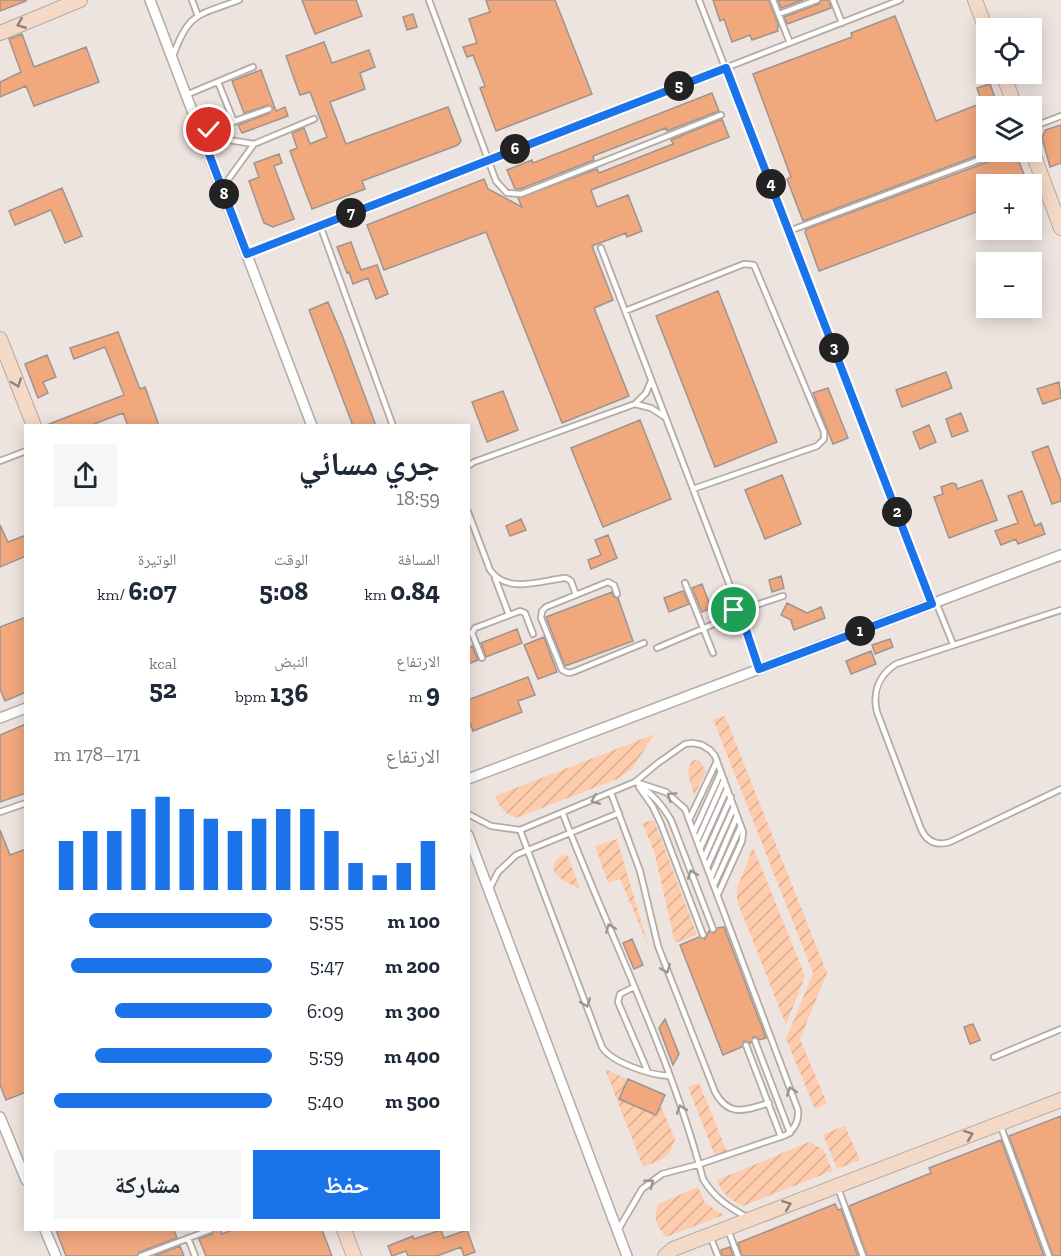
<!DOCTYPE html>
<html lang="ar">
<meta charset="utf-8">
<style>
body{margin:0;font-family:"Zilla Slab","Noto Naskh Arabic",serif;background:#f6f6f7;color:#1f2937;direction:rtl;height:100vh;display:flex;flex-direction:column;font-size:22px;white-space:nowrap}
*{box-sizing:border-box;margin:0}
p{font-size:20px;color:#747a83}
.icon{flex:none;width:33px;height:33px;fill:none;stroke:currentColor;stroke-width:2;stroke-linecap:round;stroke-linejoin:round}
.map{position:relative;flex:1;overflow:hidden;direction:ltr}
.side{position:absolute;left:24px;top:424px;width:446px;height:807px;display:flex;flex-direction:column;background:#fff;border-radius:0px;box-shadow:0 3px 15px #0003;direction:rtl}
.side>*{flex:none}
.controls{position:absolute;left:976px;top:18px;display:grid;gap:12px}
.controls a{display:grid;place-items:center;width:66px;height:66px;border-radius:0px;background:#fff;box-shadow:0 3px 15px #0003;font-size:30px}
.pin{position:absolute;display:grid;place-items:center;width:51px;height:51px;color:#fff;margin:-26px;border:3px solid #fff;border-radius:50%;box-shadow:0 2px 6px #0007}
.km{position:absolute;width:30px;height:30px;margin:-15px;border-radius:50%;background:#222;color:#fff;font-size:16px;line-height:30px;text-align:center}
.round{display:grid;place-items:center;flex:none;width:63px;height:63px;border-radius:0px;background:#f6f6f7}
.overview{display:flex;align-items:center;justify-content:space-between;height:102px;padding:0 30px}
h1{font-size:33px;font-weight:700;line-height:45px}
.figures{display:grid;grid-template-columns:repeat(3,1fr);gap:9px;height:102px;padding:6px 30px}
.figures div{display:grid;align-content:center}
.figures b{font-size:26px;font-weight:700}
.figures small{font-size:16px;font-weight:400}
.figures p{font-size:16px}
.chart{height:168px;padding:12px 30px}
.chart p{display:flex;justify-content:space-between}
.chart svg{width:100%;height:108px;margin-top:6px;stroke:#1a73e8;stroke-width:6}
.button{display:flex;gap:12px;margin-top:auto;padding:12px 30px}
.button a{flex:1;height:69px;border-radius:0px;background:#1a73e8;color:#fff;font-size:24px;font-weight:700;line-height:69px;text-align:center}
.button a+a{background:#f6f6f7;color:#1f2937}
ul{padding:0 30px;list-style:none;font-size:20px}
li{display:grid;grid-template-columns:96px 72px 1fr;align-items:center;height:45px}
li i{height:15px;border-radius:8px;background:#1a73e8}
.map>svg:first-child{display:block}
.garden{fill:url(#garden-furrows)}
.building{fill:#f2a87d;stroke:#9e948f;stroke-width:1.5}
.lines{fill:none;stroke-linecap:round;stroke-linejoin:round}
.lane-casing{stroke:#b4aba6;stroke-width:8}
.street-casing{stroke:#b4aba6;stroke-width:12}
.secondary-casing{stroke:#b4aba6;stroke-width:16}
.lane{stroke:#fff;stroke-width:4.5}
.street{stroke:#fff;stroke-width:9}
.secondary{stroke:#f5d9c7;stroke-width:14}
.oneway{stroke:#928176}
.oneway2{stroke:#989695}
.route-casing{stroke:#fff;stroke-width:12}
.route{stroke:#1a73e8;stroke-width:8}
</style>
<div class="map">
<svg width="1061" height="1256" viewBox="0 0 1061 1256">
<defs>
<pattern id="garden-furrows" width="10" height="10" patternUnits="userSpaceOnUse" patternTransform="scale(1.5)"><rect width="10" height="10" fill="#ffcbad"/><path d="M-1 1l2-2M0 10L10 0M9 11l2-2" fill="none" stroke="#daae94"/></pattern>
</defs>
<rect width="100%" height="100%" fill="#eee4df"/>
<path class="garden" d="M725,716l102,257 -27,66 27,64 -12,6 -29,-70 27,-66 -100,-254z
M655,734l-24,36 -14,9 -101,39c-12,-5 -16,-10 -21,-22z
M694,760l6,1 6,11 -12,23c-3,-12 -11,-26 0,-35z
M654,820l43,115 -22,8 -21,-92 -12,-28z
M617,839l31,106 -28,-66 -12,4 -13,-37z
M753,847l52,129 -19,49 -49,-124v-13z
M562,855l6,1 12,33c-14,-7 -40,-17 -18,-34z
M605,1069l50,23 20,47c-6,20 -14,21 -32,28z
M699,1083l28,69 -12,4 -27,-69z
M845,1126l15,34 -117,46c-13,-7 -21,-12 -26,-26l92,-38 14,7 9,21 5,-1 -14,-35z
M698,1187l7,16 19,12 -58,22c-10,-12 -13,-19 -8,-33z"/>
<path class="building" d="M0,0h26v1l-26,10z
M302,0h54l6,16 -47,18z
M486,0h69l37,94 -96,37 -16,-43 5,-2 -12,-31 -6,2 -4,-10 14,-4 -8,-24 21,-7z
M713,0h56l10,27 -2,1 1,3 -26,9 -2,-5 -18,7 -8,-23 -4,2z
M778,0h25l-22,8z
M821,0h8l2,8 -44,16 -3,-7 35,-13z
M413,14l4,13 -10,3 -4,-13z
M895,16l41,105 46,-18 -5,-15 13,-4 8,22h-11v46l-184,69 -16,-42 4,-2 -38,-103 99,-37 -1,-4z
M22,34l12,33 52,-20 13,35 -65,24 -8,-20 -26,11v-15l21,-10 -12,-33z
M324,42l8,21 37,-13 6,17 -15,6 5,16 -35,13 16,42 102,-37 13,34 -3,4 -96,36 3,8 -53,20 -22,-58 7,-3 -5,-15 12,-5 6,16 17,-7 -17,-45 -10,3 -14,-39z
M261,70l15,41 9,-4 3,9 -46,17 -4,-8 32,-12 3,-5 -5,-3 -24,8 -12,-32z
M712,93l7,18 -52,20 -1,-3 -73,28 1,4 -74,29h-5l-8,-19 25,-10 1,3z
M722,119l7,18 -138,53 6,17 31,-12 14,36 -15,6 -1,-4 -34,13 21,54 -19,8 35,88 -67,27 -76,-191 -102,38 -17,-45 117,-46 4,10 34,18 -4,-9 79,-29 2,4 74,-29 -2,-4z
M1061,125v38l-11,4 -8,-29 3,-8z
M1015,152l13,32h-41v24l-168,63 -14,-39 1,-3z
M279,154l3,9 -8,3 20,53 -21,8 -9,-4 -15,-42 10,-4 -5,-14z
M62,188l20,48 -17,7 -14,-33 -36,15 -6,-14z
M351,242l10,28 16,-5 11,29 -12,5 -8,-21 -15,6 -4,-12 -2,1 -10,-26z
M718,291l59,151 -62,25 -59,-151z
M328,302l14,33 34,91h-23l-44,-116z
M118,332l22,57 5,-2 14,39h-31l-5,-13 -34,13h-45l80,-31 -19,-48 -31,12 -4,-11z
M47,355l9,22 -13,5 5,11 -10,5 -13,-34z
M946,372l6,16 -50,19 -6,-17z
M1059,382l2,16 -18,6 -6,-15z
M828,388l20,50 -15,6 -20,-51z
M503,391l15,39 -31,12 -15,-40z
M961,413l7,18 -16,6 -6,-18z
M640,420l31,79 -68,28 -32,-79z
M929,425l7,17 -16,7 -7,-17z
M1048,446l13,35v20l-9,3 -20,-52z
M782,475l19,49 -36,15 -20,-49z
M982,480l15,40 -48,18 -15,-41 9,-3 -2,-7 11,-4 4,1 1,5z
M1022,491l13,35 6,-3 4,11 -27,10 -2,-5 -15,6 -6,-14 23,-8 -10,-27z
M521,519l5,11 -16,6 -4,-10z
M0,525l8,17 18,-7v21l-26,11z
M608,535l9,23 -26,11 -3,-9 13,-5 -6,-15z
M781,576l3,12 -12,4 -3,-12z
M702,584l9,24 -9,4 -10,-24z
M683,591l6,13 -20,8 -5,-14z
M612,592l2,5 4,1 15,43 -68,25 -19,-49z
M787,603l20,10 14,-6 4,11 -31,12 -3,-9h2l-12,-6z
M26,617v75l-21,9 -5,-12v-62z
M517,629l5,14 -36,14 -5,-14z
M544,637l13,35 -19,7 -14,-34z
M890,639l3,8 -18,7 -3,-9z
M472,646l6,14 -10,4v-16z
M871,651l5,13 -25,10 -5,-13z
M528,677l7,18 -17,6 4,11 -49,19 -5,-13v-18z
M26,724v69l-26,9v-67z
M0,830l10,25 16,-6v243l-20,8 -6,-15z
M724,927l42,111 -7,2 -2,-3h-4l-2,6 -7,-2 -2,6 -19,8 -43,-110 19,-8 6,2 4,-8 5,2 3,-5z
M632,939l11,26 -9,4 -11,-26z
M665,1019l14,35 -6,11 -14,-37z
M973,1024l7,16 -10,4 -6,-17z
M628,1079l37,16 -9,20 -37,-16z
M1061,1116v140h-8l-44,-120z
M1001,1140l43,116h-177l-18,-50 82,-33 -2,-5z
M835,1204l3,6 3,-1 17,47h-116l-4,-13z
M56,1230h118l3,8 -38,14 -2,4h-71z
M214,1230h7l1,4 10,-4h90l10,26h-126l-7,-17 13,-5z
M441,1230l3,8 23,-8 8,22 -11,4 -3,-9 -24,9h-29l-2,-5 -14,5 -4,-10 25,-10 1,3z
M180,1246l4,10h-30z
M730,1247l3,9h-11l-1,-6z"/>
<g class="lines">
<defs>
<path id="lane" d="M192,0l6,16
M429,0l67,181 11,12 14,1 200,-79
M699,0l233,604
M773,0l17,43
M833,0l9,23
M779,14l38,-14
M173,56c16,-45 25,-40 66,-56
M218,82l16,40
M186,95l67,-28
M1032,127l29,-11
M201,133l68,-24
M203,136l51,8
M222,188l32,-44 60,-25
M320,225l73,201
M789,231l211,-79
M601,248l137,359
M247,254l653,-254
M625,311l119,-47 10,1 70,167v7l-7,7 -124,43
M635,404l16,4 14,9
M0,461l26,-10
M468,466l6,-4 161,-58 11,-11 5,-12
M468,512l22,58c18,25 51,10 76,8l5,3 5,14
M495,578l14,37
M685,583l28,70
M617,594l-3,-9 -6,-3 -62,25 -4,4 -1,7 21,52 6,3 5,-1 71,-29
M936,602l17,42
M740,607l8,-3 8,1 27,-9
M734 613a6 6 0 1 1 12 0a6 6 0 1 1-12 0Z
M1061,610l-165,54c-17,11 -24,28 -19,48l44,117c6,13 16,17 29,13l111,-53
M742,618l17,51
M721,621l14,-12
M657,648l64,-27 18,-2
M482,658l-10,-25 3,-5 45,-17 5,2 8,21
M640,786c14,9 23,20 31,34l42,109
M639,787l14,20 8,17 42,111
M611,793l29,78 18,75 57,146c14,26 31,18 54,11
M0,812l26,-9
M468,814l23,12 29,4 115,-48 23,-19 27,-19 8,-1 9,2 8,5 5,6 28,76 -1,9 -24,53
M563,814c46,121 107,239 140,365 12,20 26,28 45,39
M689,820l28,-59
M520,830l82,217c10,16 49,28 67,29
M694,832l27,-60
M697,841l27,-61
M700,849l27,-60
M704,858l27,-61
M707,867l27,-60
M711,877l26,-61
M714,885l27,-59
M490,888l8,-16 18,-17 103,-42
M634,987l-14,7 -2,8 30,70
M755,1041l35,92
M746,1045l35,92
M994,1057l67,-28
M1001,1127l48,129
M838,1188l25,68
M618,1230l24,-41 20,-15 38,-10 86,-29c9,-6 13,-14 12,-25l-113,-301 -19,-17 -31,-10
M728,1230l10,26
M710,1236l8,20
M188,1238l7,18
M141,1256l69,-26"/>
<path id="street" d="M150,0l162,426
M0,718l26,-10
M468,779l593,-224
M468,835l159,421
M0,1117l26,63
M45,1230l11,26"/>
<path id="secondary" d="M975,0l12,32
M0,33l80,-33
M1003,74l12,32
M1032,151l29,77
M0,339l34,87
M344,1230l10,26
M665,1256l8,-7 388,-149"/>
</defs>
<use href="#lane" class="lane-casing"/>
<use href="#street" class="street-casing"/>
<use href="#secondary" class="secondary-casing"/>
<use href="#lane" class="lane"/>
<use href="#street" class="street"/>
<use href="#secondary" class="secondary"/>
</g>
<defs><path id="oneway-chevron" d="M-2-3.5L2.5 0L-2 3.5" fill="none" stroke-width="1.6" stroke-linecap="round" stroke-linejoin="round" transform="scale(1.5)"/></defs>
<g class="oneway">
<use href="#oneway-chevron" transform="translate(21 24) rotate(158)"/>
<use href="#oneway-chevron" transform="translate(17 383) rotate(69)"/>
<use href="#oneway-chevron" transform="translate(969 1135) rotate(-21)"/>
<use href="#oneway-chevron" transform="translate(787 1205) rotate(-21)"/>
</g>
<g class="oneway2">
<use href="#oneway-chevron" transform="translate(671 796) rotate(-145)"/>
<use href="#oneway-chevron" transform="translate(595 800) rotate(158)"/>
<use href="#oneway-chevron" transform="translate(692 874) rotate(-111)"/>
<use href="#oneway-chevron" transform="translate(610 928) rotate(-113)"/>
<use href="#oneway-chevron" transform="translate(666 969) rotate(68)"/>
<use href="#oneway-chevron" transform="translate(586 1003) rotate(69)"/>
<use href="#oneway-chevron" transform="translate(791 1091) rotate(-110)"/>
<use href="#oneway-chevron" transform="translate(681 1109) rotate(-109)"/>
<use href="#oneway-chevron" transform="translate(650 1183) rotate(-38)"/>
</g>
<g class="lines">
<defs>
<path id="route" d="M209,130l-8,3 46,121 479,-186 206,536 -173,65 -17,-51 -8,-2v-6"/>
</defs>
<use href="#route" class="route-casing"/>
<use href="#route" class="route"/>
</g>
</svg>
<div class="controls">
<a><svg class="icon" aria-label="locate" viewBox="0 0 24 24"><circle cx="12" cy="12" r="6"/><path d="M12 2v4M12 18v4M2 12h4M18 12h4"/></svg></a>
<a><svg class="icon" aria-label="layers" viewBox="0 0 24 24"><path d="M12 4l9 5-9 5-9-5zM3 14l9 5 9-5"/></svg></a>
<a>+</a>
<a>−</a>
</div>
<div class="pin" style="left:734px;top:610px;background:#1e9e55"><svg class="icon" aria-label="arrive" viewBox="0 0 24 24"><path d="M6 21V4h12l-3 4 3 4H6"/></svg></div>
<div class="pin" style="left:209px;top:130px;background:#d93025"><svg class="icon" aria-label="check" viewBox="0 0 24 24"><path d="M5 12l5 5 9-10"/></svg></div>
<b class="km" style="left:860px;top:631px">1</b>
<b class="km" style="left:897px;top:512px">2</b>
<b class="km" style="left:834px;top:348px">3</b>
<b class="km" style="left:771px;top:184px">4</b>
<b class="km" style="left:679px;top:86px">5</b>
<b class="km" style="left:515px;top:149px">6</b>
<b class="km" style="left:351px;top:213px">7</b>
<b class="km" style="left:224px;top:194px">8</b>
<section class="side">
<div class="overview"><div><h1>جري مسائي</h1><p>18:59</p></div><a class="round"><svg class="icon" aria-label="share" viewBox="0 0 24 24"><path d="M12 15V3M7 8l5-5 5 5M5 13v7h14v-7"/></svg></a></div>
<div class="figures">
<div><p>المسافة</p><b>0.84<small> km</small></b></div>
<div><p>الوقت</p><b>5:08</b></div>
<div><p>الوتيرة</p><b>6:07<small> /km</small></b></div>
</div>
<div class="figures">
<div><p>الارتفاع</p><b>9<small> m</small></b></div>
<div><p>النبض</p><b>136<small> bpm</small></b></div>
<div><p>kcal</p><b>52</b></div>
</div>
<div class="chart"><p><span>الارتفاع</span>171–178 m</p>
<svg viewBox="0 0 160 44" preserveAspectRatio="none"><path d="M5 44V24M15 44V20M25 44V20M35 44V11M45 44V6M55 44V11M65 44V15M75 44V20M85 44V15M95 44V11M105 44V11M115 44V20M125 44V33M135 44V38M145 44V33M155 44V24"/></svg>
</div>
<ul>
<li><b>100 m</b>5:55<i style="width:84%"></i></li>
<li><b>200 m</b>5:47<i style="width:92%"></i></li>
<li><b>300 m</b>6:09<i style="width:72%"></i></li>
<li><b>400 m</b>5:59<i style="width:81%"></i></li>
<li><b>500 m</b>5:40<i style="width:100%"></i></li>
</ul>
<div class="button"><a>حفظ</a><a>مشاركة</a></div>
</section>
</div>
